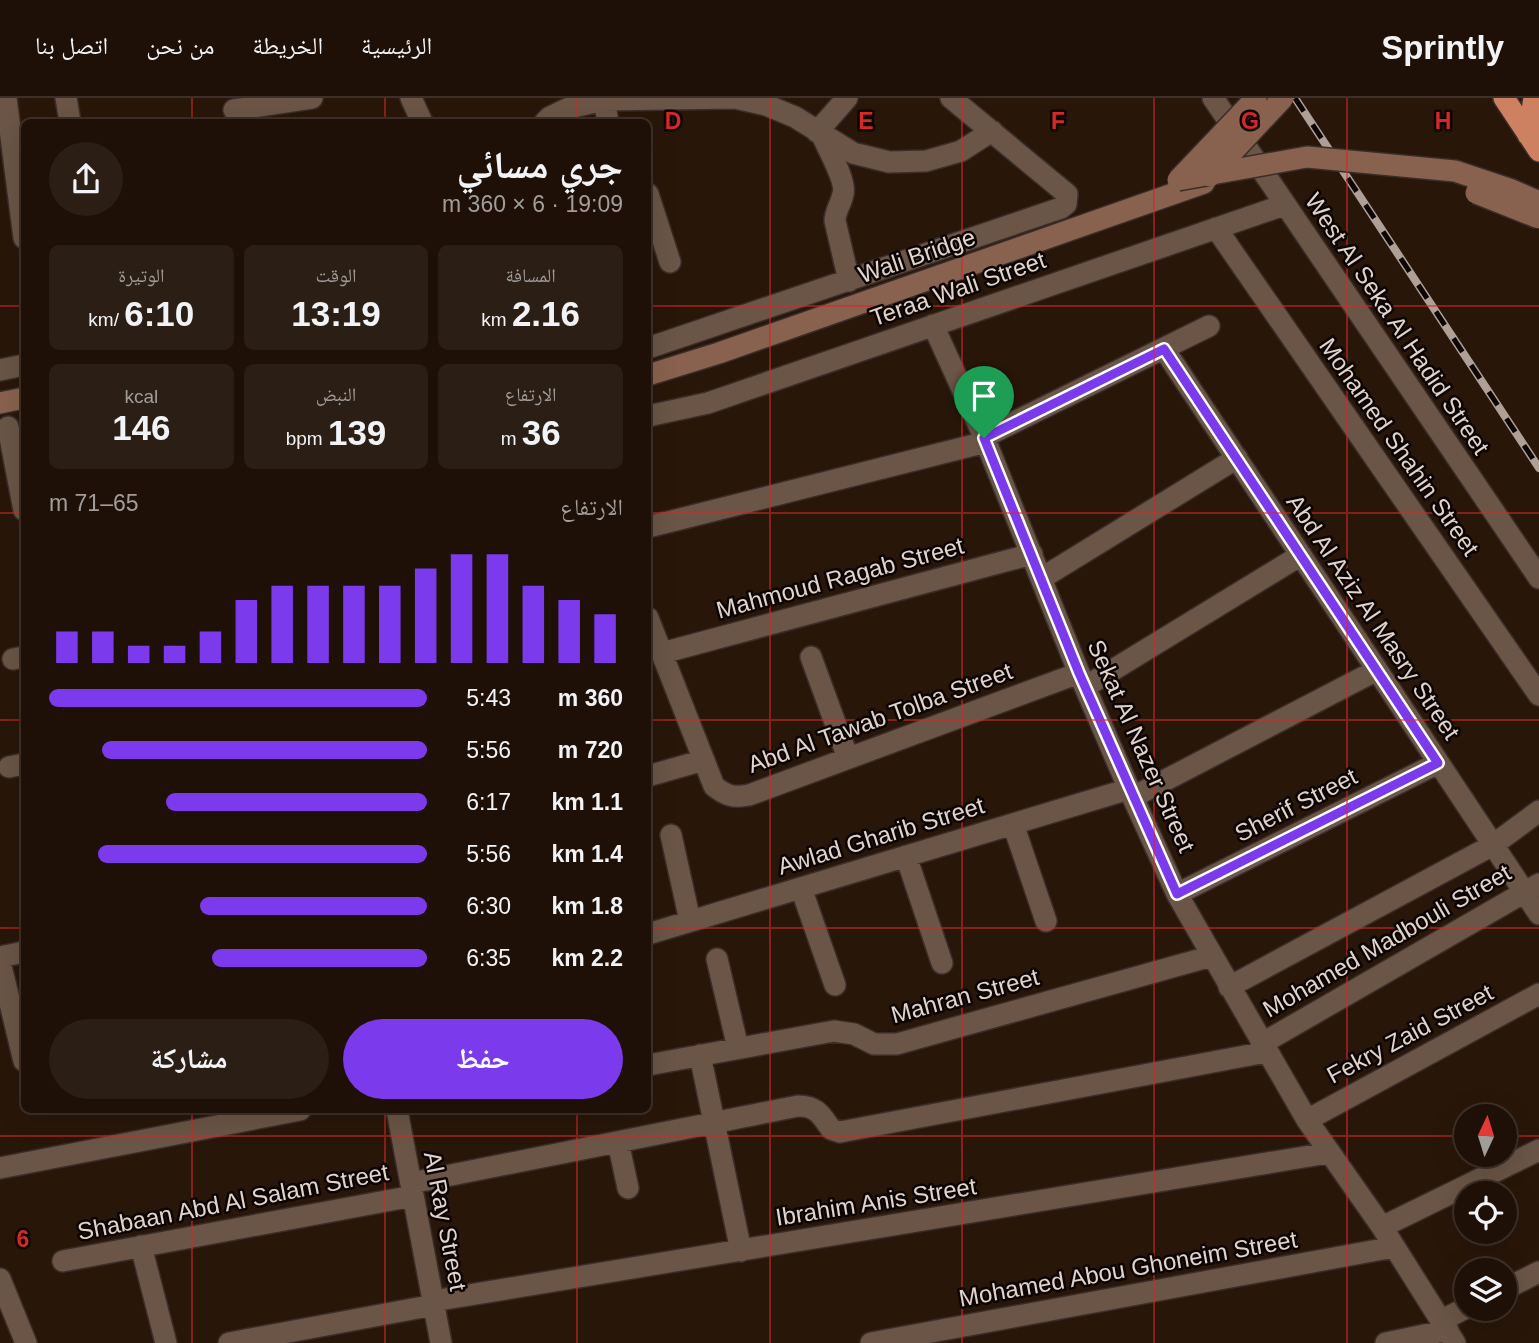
<!DOCTYPE html>
<html lang="ar">
<meta charset="utf-8">
<style>
body{margin:0;font-family:Arial,"Noto Naskh Arabic",sans-serif;background:#2b1e15;color:#f1f3f6;direction:rtl;height:100vh;display:flex;flex-direction:column;font-size:26px;white-space:nowrap}
*{box-sizing:border-box;margin:0}
p{font-size:23px;color:#a19d9b}
.icon{flex:none;width:38px;height:38px;fill:none;stroke:currentColor;stroke-width:2;stroke-linecap:round;stroke-linejoin:round}
.map{position:relative;flex:1;overflow:hidden;direction:ltr}
.drawer{position:absolute;left:21px;top:21px;width:630px;height:994px;display:flex;flex-direction:column;background:#1e1007;border-radius:10px;box-shadow:0 7px 28px #0002,0 0 0 2px #3c3028;direction:rtl}
.drawer>*{flex:none}
.needle{width:46px;rotate:4deg}
.tools{position:absolute;left:1454px;top:1006px;display:grid;gap:14px}
.tools a{display:grid;place-items:center;width:63px;height:63px;border-radius:50%;background:#1e1007;box-shadow:0 7px 28px #0002,0 0 0 2px #3c3028;font-size:35px}
.pin{position:absolute;display:grid;place-items:center;width:60px;height:60px;color:#fff;margin:-72px -30px;border-radius:50% 50% 50% 0;rotate:-45deg;box-shadow:0 0 7px #0007}
.pin .icon{rotate:45deg}
.round{display:grid;place-items:center;flex:none;width:74px;height:74px;border-radius:37px;background:#2b1e15}
.head{display:flex;align-items:center;justify-content:space-between;height:119px;padding:0 28px}
h1{font-size:38px;font-weight:800;line-height:52px}
.figures{display:grid;grid-template-columns:repeat(3,1fr);gap:10px;height:119px;padding:7px 28px}
.figures div{display:grid;align-content:center;border-radius:10px;background:#2b1e15;text-align:center}
.figures b{font-size:35px;font-weight:800}
.figures small{font-size:19px;font-weight:400}
.figures p{font-size:19px}
.chart{height:196px;padding:14px 28px}
.chart p{display:flex;justify-content:space-between}
.chart svg{width:100%;height:126px;margin-top:7px;stroke:#7c3aed;stroke-width:6}
.primary-button{display:flex;gap:14px;margin-top:auto;padding:14px 28px}
.primary-button a{flex:1;height:80px;border-radius:42px;background:#7c3aed;color:#fff;font-size:28px;font-weight:800;line-height:80px;text-align:center}
.primary-button a+a{background:#2b1e15;color:#f1f3f6}
ul{padding:0 28px;list-style:none;font-size:23px}
li{display:grid;grid-template-columns:112px 84px 1fr;align-items:center;height:52px}
li i{height:18px;border-radius:9px;background:#7c3aed}
header{display:flex;align-items:center;gap:42px;box-sizing:border-box;height:98px;padding:0 35px;background:#1e1007;border-bottom:2px solid #3c3028}
header strong{font-size:33px}
nav{display:flex;gap:38px;margin-inline-start:auto;font-size:24px}
.map>svg:first-child{display:block}
.lines{fill:none;stroke-linecap:round;stroke-linejoin:round}
.street-casing{stroke:#3a2d29;stroke-width:24}
.secondary-casing{stroke:#3a2d29;stroke-width:24}
.highway-casing{stroke:#3a2d29;stroke-width:24}
.street{stroke:#6a5546;stroke-width:21}
.secondary{stroke:#88624e;stroke-width:21}
.highway{stroke:#ce8161;stroke-width:21}
.rail-casing{stroke:#aea096;stroke-width:8}
.rail{stroke:#0b0402;stroke-width:5;stroke-dasharray:16;stroke-linecap:butt}
.secondary-bridge-casing{stroke:#3a2d29;stroke-width:24;stroke-linecap:butt}
.secondary-bridge{stroke:#88624e;stroke-width:21}
.route-casing{stroke:#fff;stroke-width:14}
.route{stroke:#7c3aed;stroke-width:9}
.grid{fill:none;stroke:#d62828;stroke-width:2;stroke-opacity:0.55}
.labels{text-anchor:middle;stroke-width:5;stroke-linejoin:round;paint-order:stroke}
.street-label{font-size:24px;fill:#e1d4cb;stroke:#0b0402}
.grid-label{font-size:23px;text-anchor:middle;font-weight:bold;fill:#d62828;stroke:#0b0402;stroke-width:5;stroke-linejoin:round;paint-order:stroke}
</style>
<header>
<strong>Sprintly</strong>
<nav><a>الرئيسية</a><a>الخريطة</a><a>من نحن</a><a>اتصل بنا</a></nav>
</header>
<div class="map">
<svg width="1539" height="1245" viewBox="0 0 1539 1245">
<rect width="100%" height="100%" fill="#281609"/>
<g class="lines">
<defs>
<path id="street" d="M6,0l18,140
M66,0l4,24
M411,0l11,24
M1213,0l326,480
M604,2l4,22
M234,12l78,-12
M545,24l5,-5 19,-9 35,-8 131,-2 31,7 29,12 58,36 36,9 37,-1 35,-10 31,-20
M817,34l30,-34
M822,37c5,13 25,46 21,59 -2,11 -8,16 -8,27l14,60
M648,96l22,68
M1216,130l323,467
M933,227l51,112 95,236 50,116 48,105 130,226 75,107 73,116
M648,250l413,-140 5,-4 1,-10 -116,-96
M1164,251l375,565
M0,272l24,-5
M648,318l60,-13 576,-198
M8,329l16,83
M984,339l225,-111
M648,429l338,-85
M1042,480l195,-120
M648,520l66,168c12,10 20,12 35,9l330,-122
M662,555l370,-99
M811,559l37,101
M13,561l11,-2
M1085,589l216,-132
M9,669l15,-3
M648,678l56,-16
M1133,699l244,-127
M1013,726l33,97
M671,737l19,86
M906,758l36,107
M801,790l34,97
M1177,796l261,-131
M648,836l481,-145
M0,859l24,-5
M717,861l21,89
M0,864l24,99
M1229,889l264,-142 46,-34
M1261,946l278,-160
M700,957l41,196
M648,967l186,-34 20,3 20,10h23l315,-88
M397,1012l44,233
M1307,1022l232,-126
M618,1044l10,46
M0,1070l300,-58
M411,1085l387,-77c19,0 23,9 33,23l9,3 426,-80
M1382,1129l157,-77
M141,1148l25,97
M63,1163l350,-65
M0,1181l26,64
M1505,1191l34,-17
M433,1203l895,-148
M1442,1222l24,-12
M229,1245l205,-38
M871,1245l523,-96
M1386,1245l62,-13"/>
<path id="secondary" d="M648,277l71,-22 485,-170
M0,305l24,-5"/>
<path id="highway" d="M1504,0l35,53
M1528,37l6,-37"/>
</defs>
<use href="#street" class="street-casing"/>
<use href="#secondary" class="secondary-casing"/>
<use href="#highway" class="highway-casing"/>
<use href="#street" class="street"/>
<use href="#secondary" class="secondary"/>
<use href="#highway" class="highway"/>
<defs>
<path id="rail" d="M1295,0l244,370"/>
</defs>
<use href="#rail" class="rail-casing"/>
<use href="#rail" class="rail"/>
<defs>
<path id="secondary-bridge" d="M1210,78l73,-78
M1178,82l129,-23 148,14 57,19 27,12
M1178,82l78,-82
M1476,95l63,25"/>
</defs>
<use href="#secondary-bridge" class="secondary-bridge-casing"/>
<use href="#secondary-bridge" class="secondary-bridge"/>
</g>
<g class="lines">
<defs>
<path id="route" d="M1164,251l274,414 -261,131 -98,-221 -95,-235z"/>
</defs>
<use href="#route" class="route-casing"/>
<use href="#route" class="route"/>
</g>
<path class="grid" d="M192,0v24M385,0v24M577,0v24M770,0v1245M962,0v1245M1154,0v1245M1347,0v1245M0,208h24M648,208h891M0,415h24M648,415h891M0,622h24M648,622h891M0,830h24M648,830h891M192,1012v233M385,1012v233M577,1012v233M0,1038h1466M1505,1038h34"/>
<g class="labels">
<g class="street-label">
<text transform="translate(917 158) rotate(-19)" y="8">Wali Bridge</text>
<text transform="translate(958 191) rotate(-19)" y="8">Teraa Wali Street</text>
<text transform="translate(1397 226) rotate(56)" y="8">West Al Seka Al Hadid Street</text>
<text transform="translate(1399 349) rotate(55)" y="8">Mohamed Shahin Street</text>
<text transform="translate(840 480) rotate(-15)" y="8">Mahmoud Ragab Street</text>
<text transform="translate(1373 519) rotate(56)" y="8">Abd Al Aziz Al Masry Street</text>
<text transform="translate(880 620) rotate(-20)" y="8">Abd Al Tawab Tolba Street</text>
<text transform="translate(1141 648) rotate(66)" y="8">Sekat Al Nazer Street</text>
<text transform="translate(1296 707) rotate(-27)" y="8">Sherif Street</text>
<text transform="translate(881 738) rotate(-17)" y="8">Awlad Gharib Street</text>
<text transform="translate(1387 843) rotate(-30)" y="8">Mohamed Madbouli Street</text>
<text transform="translate(965 898) rotate(-15)" y="8">Mahran Street</text>
<text transform="translate(1410 936) rotate(-28)" y="8">Fekry Zaid Street</text>
<text transform="translate(233 1104) rotate(-11)" y="8">Shabaan Abd Al Salam Street</text>
<text transform="translate(876 1104) rotate(-9)" y="8">Ibrahim Anis Street</text>
<text transform="translate(445 1123) rotate(79)" y="8">Al Ray Street</text>
<text transform="translate(1128 1171) rotate(-10)" y="8">Mohamed Abou Ghoneim Street</text>
</g>
</g>
<g class="grid-label">
<text x="673" y="31">D</text>
<text x="866" y="31">E</text>
<text x="1058" y="31">F</text>
<text x="1250" y="31">G</text>
<text x="1443" y="31">H</text>
<text x="23" y="1149">6</text>
</g>
</svg>
<div class="tools">
<a><svg class="needle" viewBox="-14 -14 28 28"><path d="M0-13l5 13h-10z" fill="#e53935"/><path d="M0 13l5-13h-10z" fill="#a19d9b"/></svg></a>
<a><svg class="icon" aria-label="locate" viewBox="0 0 24 24"><circle cx="12" cy="12" r="6"/><path d="M12 2v4M12 18v4M2 12h4M18 12h4"/></svg></a>
<a><svg class="icon" aria-label="layers" viewBox="0 0 24 24"><path d="M12 4l9 5-9 5-9-5zM3 14l9 5 9-5"/></svg></a>
</div>
<div class="pin" style="left:984px;top:340px;background:#1e9e55"><svg class="icon" aria-label="arrive" viewBox="0 0 24 24"><path d="M6 21V4h12l-3 4 3 4H6"/></svg></div>
<section class="drawer">
<div class="head"><div><h1>جري مسائي</h1><p>19:09 · 6 × 360 m</p></div><a class="round"><svg class="icon" aria-label="share" viewBox="0 0 24 24"><path d="M12 15V3M7 8l5-5 5 5M5 13v7h14v-7"/></svg></a></div>
<div class="figures">
<div><p>المسافة</p><b>2.16<small> km</small></b></div>
<div><p>الوقت</p><b>13:19</b></div>
<div><p>الوتيرة</p><b>6:10<small> /km</small></b></div>
</div>
<div class="figures">
<div><p>الارتفاع</p><b>36<small> m</small></b></div>
<div><p>النبض</p><b>139<small> bpm</small></b></div>
<div><p>kcal</p><b>146</b></div>
</div>
<div class="chart"><p><span>الارتفاع</span>65–71 m</p>
<svg viewBox="0 0 160 44" preserveAspectRatio="none"><path d="M5 44V33M15 44V33M25 44V38M35 44V38M45 44V33M55 44V22M65 44V17M75 44V17M85 44V17M95 44V17M105 44V11M115 44V6M125 44V6M135 44V17M145 44V22M155 44V27"/></svg>
</div>
<ul>
<li><b>360 m</b>5:43<i style="width:100%"></i></li>
<li><b>720 m</b>5:56<i style="width:86%"></i></li>
<li><b>1.1 km</b>6:17<i style="width:69%"></i></li>
<li><b>1.4 km</b>5:56<i style="width:87%"></i></li>
<li><b>1.8 km</b>6:30<i style="width:60%"></i></li>
<li><b>2.2 km</b>6:35<i style="width:57%"></i></li>
</ul>
<div class="primary-button"><a>حفظ</a><a>مشاركة</a></div>
</section>
</div>
